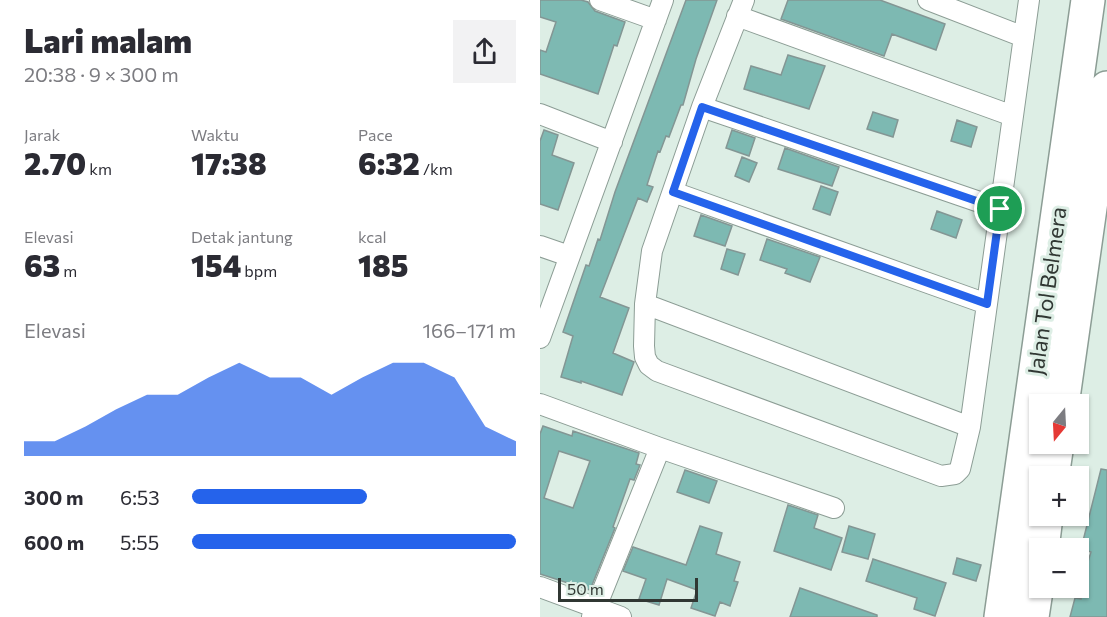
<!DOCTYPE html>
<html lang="id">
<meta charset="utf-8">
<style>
body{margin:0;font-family:Commissioner,sans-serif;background:#f2f2f3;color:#2b2b33;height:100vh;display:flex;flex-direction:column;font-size:22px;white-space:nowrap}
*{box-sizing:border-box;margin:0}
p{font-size:20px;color:#7c7c81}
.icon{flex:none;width:33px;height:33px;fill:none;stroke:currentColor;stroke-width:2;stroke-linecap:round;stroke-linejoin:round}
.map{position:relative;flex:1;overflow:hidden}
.drawer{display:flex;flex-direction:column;background:#fff;width:540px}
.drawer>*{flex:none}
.needle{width:39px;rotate:198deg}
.buttons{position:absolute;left:489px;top:394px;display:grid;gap:12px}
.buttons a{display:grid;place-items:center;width:60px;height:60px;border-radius:0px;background:#fff;box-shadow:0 2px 4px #0004;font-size:30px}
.scale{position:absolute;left:18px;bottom:15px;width:140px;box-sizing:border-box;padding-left:6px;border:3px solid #303733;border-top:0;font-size:16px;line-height:21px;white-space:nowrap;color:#303733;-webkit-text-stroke:4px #ddeee5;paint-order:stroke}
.pin{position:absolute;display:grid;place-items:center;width:51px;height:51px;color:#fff;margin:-26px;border:3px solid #fff;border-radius:50%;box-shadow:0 2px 6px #0007}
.round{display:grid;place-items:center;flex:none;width:63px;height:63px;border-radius:0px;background:#f2f2f3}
.overview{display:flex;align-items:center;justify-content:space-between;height:102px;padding:0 24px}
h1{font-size:33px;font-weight:800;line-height:45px}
.metrics{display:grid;grid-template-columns:repeat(3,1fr);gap:9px;height:102px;padding:6px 24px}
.metrics div{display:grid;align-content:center}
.metrics b{font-size:30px;font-weight:800}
.metrics small{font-size:16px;font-weight:400}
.metrics p{font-size:16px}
.chart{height:168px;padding:12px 24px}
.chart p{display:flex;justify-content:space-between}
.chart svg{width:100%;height:108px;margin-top:6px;fill:#2563eb;opacity:.7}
ul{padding:0 24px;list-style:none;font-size:20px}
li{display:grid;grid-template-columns:96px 72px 1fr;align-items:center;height:45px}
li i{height:15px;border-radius:8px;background:#2563eb}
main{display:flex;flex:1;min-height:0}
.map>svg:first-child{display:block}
.building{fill:#7db9b2;stroke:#839694;stroke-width:1.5;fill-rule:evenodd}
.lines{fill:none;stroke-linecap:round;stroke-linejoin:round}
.street-casing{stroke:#8c9d95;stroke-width:22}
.highway-casing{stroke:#8c9d95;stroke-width:36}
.street{stroke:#fff;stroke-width:20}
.highway{stroke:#fff;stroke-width:33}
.route-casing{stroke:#fff;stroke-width:12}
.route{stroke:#2563eb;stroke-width:8}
.labels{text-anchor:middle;stroke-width:6;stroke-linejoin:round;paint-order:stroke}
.street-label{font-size:22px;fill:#303733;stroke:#ddeee5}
</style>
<main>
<section class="drawer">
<div class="overview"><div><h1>Lari malam</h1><p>20:38 · 9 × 300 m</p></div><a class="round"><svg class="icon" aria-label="share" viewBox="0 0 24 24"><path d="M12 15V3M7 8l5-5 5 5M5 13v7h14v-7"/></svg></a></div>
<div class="metrics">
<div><p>Jarak</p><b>2.70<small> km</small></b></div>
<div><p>Waktu</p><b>17:38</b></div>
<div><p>Pace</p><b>6:32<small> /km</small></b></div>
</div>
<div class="metrics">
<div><p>Elevasi</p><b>63<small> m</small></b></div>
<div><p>Detak jantung</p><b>154<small> bpm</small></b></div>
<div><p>kcal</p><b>185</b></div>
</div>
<div class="chart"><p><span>Elevasi</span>166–171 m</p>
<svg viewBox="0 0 160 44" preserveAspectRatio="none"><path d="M0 44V38L10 38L20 32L30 25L40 19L50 19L60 12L70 6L80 12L90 12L100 19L110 12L120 6L130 6L140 12L150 32L160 38V44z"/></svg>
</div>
<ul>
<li><b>300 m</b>6:53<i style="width:54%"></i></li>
<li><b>600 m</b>5:55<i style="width:100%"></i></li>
</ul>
</section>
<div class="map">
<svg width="567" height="617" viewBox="0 0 567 617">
<rect width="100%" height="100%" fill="#ddeee5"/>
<path class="building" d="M0,0h41l7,2 7,9 30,11 -8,24 -3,-1 -16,49 -58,-20v-24l6,2 10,-30 -16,-5z
M146,0h31l-21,59 -13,46h-2l-12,32 -3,-1 -6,16 -2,-1 -11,34 6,2 -6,15 -9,-4 -38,99 29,11 -16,45 21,9 -12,33 -41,-14v2l-20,-6 12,-41 -10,-4 23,-67 3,1 9,-27 2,1 15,-48z
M248,0h92l65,24 -9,26 -44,-16 -8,22 -103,-37z
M248,55l37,11 -16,43 -65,-20 7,-23 30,9z
M333,112l25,8 -5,17 -26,-8z
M417,120l20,7 -6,20 -20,-6z
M4,130l14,5 -6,20 22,8 -16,47 -18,-6v-63z
M192,130l23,8 -6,18 -23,-8z
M245,148l54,19 -7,19 -54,-17z
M202,157l15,6 -8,19 -14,-6z
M281,186l17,6 -8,23 -17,-6z
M397,211l25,9 -6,18 -25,-9z
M161,215l31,11 -7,20 -31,-10z
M227,239l53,18 -10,25 -25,-9 2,-4 -27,-9z
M187,249l18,5 -7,21 -17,-6z
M3,426l29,10 1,-5 66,22 -3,11 4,1 -6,15 -4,-1 -17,48 2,1 -25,62 -50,-16v-140zM19,451l31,10 -17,47 -29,-10z
M561,469l6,1v147h-37l5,-19 6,1 7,-30 -2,-1 5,-16 -10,-3z
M145,470l32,11 -8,22 -32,-11z
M248,505l30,10 -4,13 28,10 -11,32 -57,-19z
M160,526l22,7 -6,21 24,8 -6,19 4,1 -8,24 -10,-4 -5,14 -24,-8 6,-18 -30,-11 -8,26 -20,-6 7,-20 -23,-8 10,-24 53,18z
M309,526l26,8 -7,25 -26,-7z
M417,558l24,7 -5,16 -23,-7z
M333,559l73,24 -11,33 -21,-7 3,-11 -51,-17z
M260,588l77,27v2h-87z"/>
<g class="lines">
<defs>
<path id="street" d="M60,0l56,20
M204,0l-42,107 -50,144 -7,53 -1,42 1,11 4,8 8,6 284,105 14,-2 5,-5 10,-42 59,-427
M388,0l96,37
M197,16l276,100
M162,107l298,102
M0,114l72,28
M133,192l314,112
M0,246l29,10
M105,304l325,123
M0,338l123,-338
M0,404l120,44 174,60
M0,587l81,30
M52,617l68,-169"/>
<path id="highway" d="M522,405l45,-317
M512,477l5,-33
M502,549l4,-33
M461,617l87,-617
M492,617l8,-53"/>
</defs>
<use href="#street" class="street-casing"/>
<use href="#highway" class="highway-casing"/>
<use href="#street" class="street"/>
<use href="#highway" class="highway"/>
</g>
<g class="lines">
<defs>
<path id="route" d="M162,107l298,102 -13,95 -314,-112z"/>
</defs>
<use href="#route" class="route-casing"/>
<use href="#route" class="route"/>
</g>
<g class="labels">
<g class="street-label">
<text transform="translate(507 291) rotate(-82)" y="8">Jalan Tol Belmera</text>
</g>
</g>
</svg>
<div class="buttons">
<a><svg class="needle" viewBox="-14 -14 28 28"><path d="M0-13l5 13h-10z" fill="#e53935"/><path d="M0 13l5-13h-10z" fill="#7c7c81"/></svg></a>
<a>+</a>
<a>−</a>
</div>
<div class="scale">50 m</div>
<div class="pin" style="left:460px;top:209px;background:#1e9e55"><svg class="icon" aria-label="arrive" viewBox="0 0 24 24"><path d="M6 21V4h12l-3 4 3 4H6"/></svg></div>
</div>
</main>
